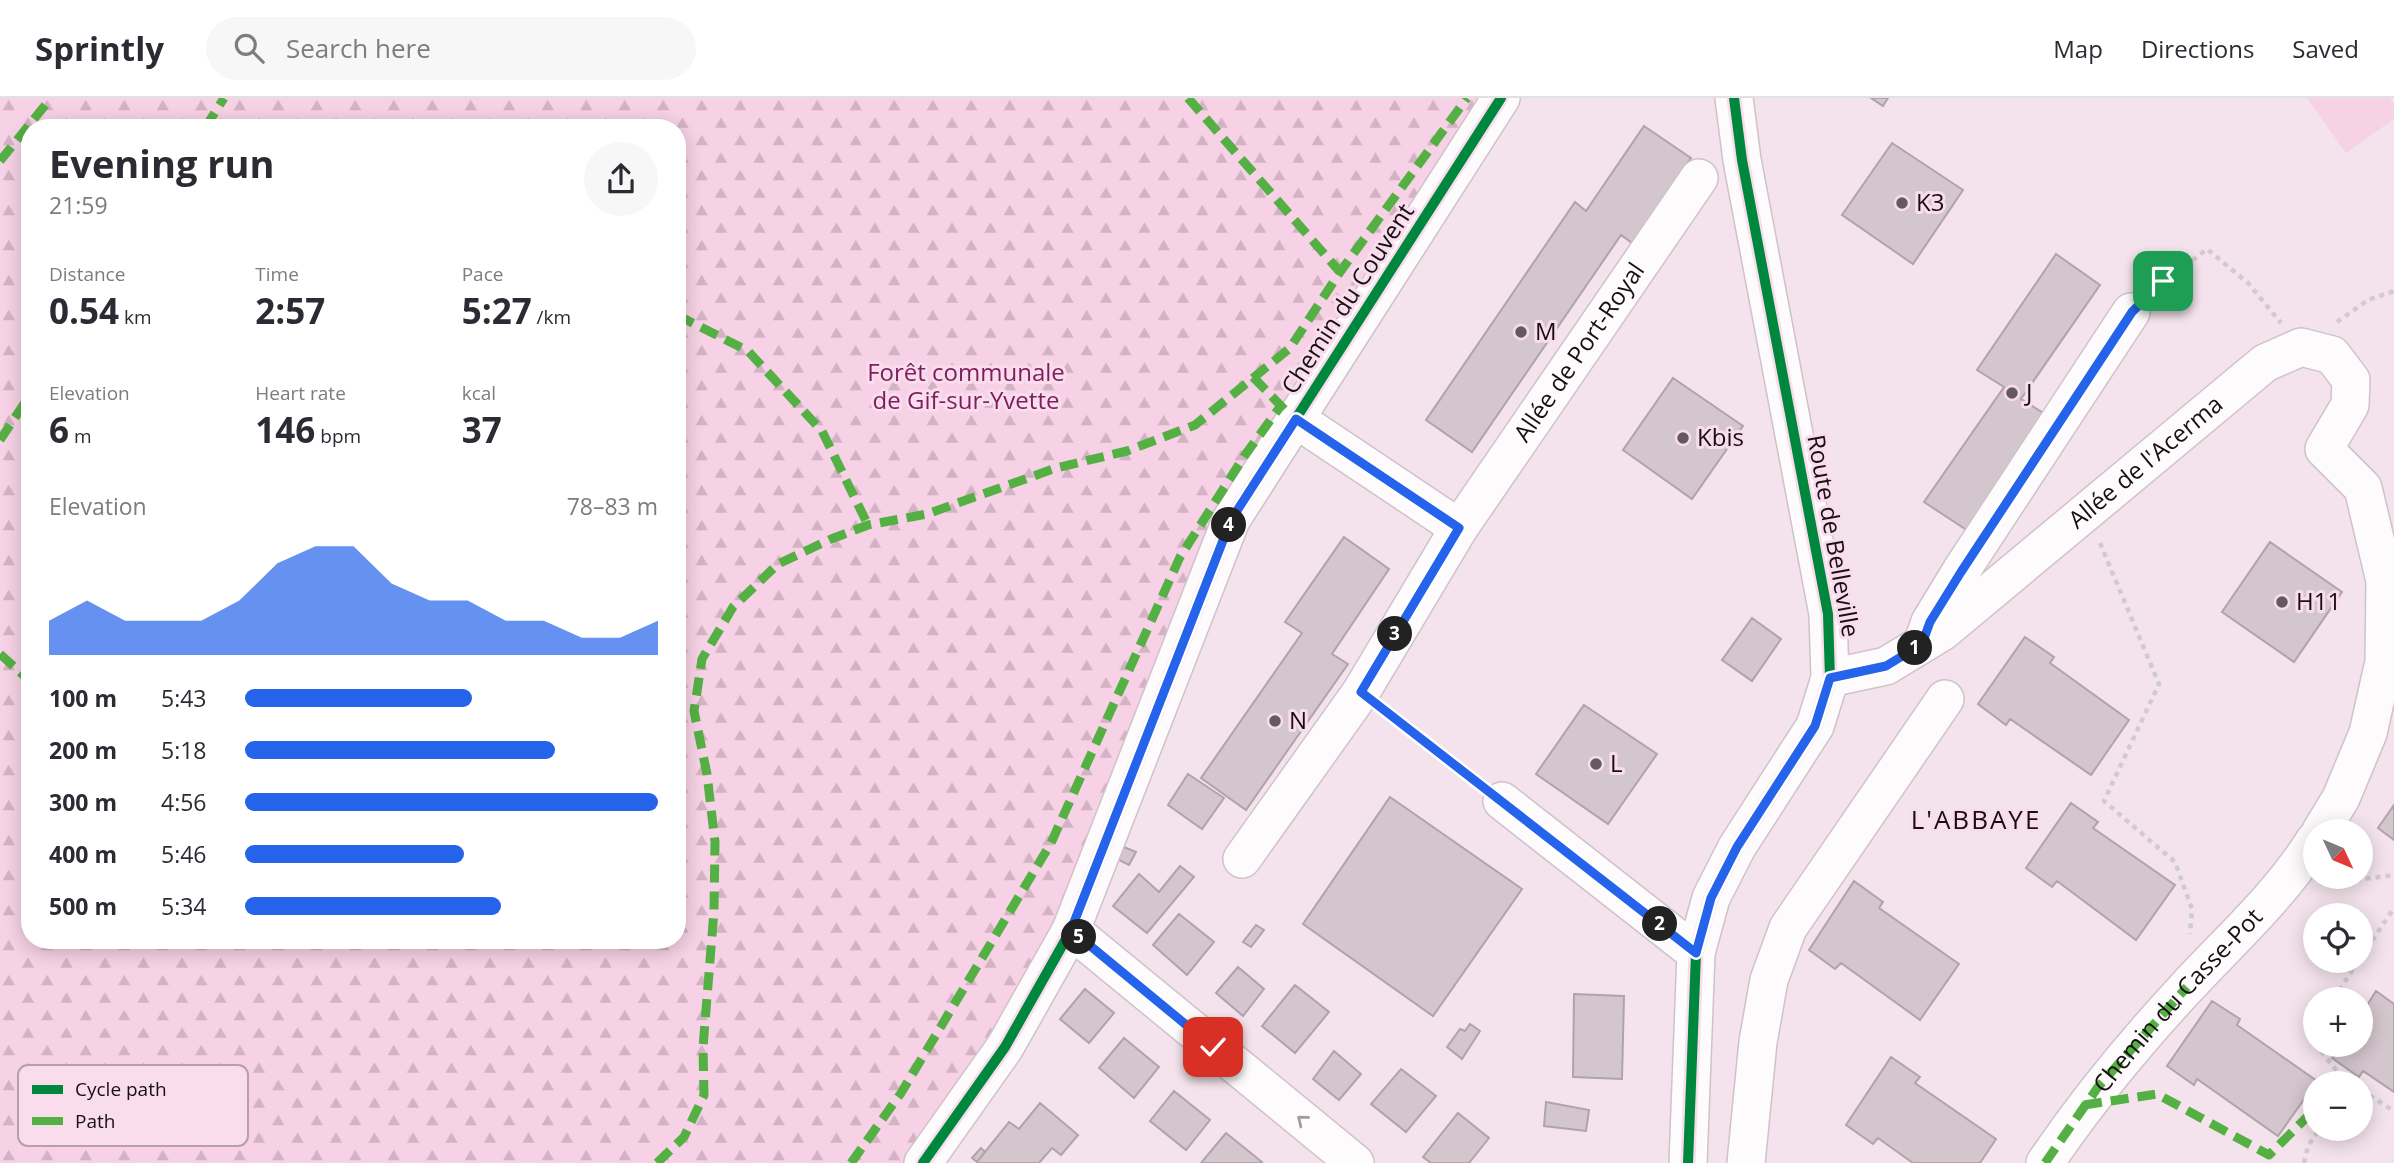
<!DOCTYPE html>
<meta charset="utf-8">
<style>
body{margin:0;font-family:"Open Sans",sans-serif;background:#f7f7f7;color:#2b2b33;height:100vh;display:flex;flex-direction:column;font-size:26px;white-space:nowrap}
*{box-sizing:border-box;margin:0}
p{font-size:23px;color:#7c7c81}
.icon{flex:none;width:38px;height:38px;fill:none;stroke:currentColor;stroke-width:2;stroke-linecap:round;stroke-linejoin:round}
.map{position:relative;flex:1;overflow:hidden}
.panel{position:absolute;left:21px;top:21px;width:665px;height:830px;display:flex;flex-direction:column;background:#fff;border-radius:28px;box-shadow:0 4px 18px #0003}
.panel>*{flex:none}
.needle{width:46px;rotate:134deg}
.controls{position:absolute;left:2303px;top:721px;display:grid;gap:14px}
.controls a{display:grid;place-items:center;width:70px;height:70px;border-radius:50%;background:#fff;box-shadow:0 4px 18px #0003;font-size:35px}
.pin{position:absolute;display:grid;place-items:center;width:60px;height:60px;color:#fff;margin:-30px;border-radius:14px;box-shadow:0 4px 10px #0006}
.km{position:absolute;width:35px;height:35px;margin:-18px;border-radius:50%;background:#222;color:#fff;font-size:19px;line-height:35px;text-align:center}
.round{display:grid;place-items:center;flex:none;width:74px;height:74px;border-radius:37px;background:#f7f7f7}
.overview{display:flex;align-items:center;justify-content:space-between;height:119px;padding:0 28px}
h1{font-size:38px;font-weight:700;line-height:52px}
.metrics{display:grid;grid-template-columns:repeat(3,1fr);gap:10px;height:119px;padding:7px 28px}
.metrics div{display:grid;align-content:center}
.metrics b{font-size:35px;font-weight:700}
.metrics small{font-size:19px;font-weight:400}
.metrics p{font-size:19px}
.chart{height:196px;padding:14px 28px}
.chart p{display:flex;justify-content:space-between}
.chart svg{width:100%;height:126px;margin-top:7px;fill:#2563eb;opacity:.7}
ul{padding:0 28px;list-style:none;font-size:23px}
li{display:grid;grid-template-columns:112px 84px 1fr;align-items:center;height:52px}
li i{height:18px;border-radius:9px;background:#2563eb}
header{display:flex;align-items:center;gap:42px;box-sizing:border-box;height:98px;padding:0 35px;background:#fff;border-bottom:2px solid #e1e1e2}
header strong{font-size:33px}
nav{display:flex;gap:38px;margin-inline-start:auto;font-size:24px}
.search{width:490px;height:63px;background:#f7f7f7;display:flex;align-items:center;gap:18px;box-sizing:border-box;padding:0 24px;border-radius:38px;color:#7c7c81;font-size:26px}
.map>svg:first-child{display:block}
.forest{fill:url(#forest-firs);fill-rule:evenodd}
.garden{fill:#f7d1e5}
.building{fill:#d3c6cd;stroke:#b0a3a9;stroke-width:2}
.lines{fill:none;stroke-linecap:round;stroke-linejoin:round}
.minor-casing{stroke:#cfc2c9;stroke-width:40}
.path{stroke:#d0cbce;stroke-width:4.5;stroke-dasharray:5 5;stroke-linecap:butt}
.minor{stroke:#fdfbfc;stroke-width:37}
.quiet{stroke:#55b044;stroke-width:9;stroke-dasharray:18 9;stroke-linecap:butt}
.cycleway-casing{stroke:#fadded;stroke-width:15}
.cycleway{stroke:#00873e;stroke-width:10}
.oneway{stroke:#a19d9f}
.route-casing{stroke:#fff;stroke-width:14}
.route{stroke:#2563eb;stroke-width:9}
.poi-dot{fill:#655960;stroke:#fadded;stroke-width:2.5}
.labels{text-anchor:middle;stroke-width:6;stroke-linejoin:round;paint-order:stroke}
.poi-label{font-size:24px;fill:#180f14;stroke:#fadded;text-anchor:start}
.street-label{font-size:24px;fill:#180f14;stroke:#fadded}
.park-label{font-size:24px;fill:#7c1d5d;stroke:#fadded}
.neighbourhood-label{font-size:26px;letter-spacing:2px;fill:#180f14;stroke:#fadded}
.key{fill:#fadded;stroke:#b69fac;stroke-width:2}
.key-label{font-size:19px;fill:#180f14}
</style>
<header>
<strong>Sprintly</strong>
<div class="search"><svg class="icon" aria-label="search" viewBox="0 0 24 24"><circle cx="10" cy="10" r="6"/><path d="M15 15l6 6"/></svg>Search here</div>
<nav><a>Map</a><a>Directions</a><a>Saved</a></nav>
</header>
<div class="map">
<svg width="2394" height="1065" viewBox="0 0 2394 1065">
<defs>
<pattern id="forest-firs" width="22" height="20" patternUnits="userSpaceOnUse" patternTransform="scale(1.75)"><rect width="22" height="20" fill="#f7d1e5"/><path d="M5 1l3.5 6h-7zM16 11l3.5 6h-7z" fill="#d3b2c4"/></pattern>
</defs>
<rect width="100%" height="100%" fill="#f4e3ec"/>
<path class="forest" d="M0,0h1484l-162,261 -262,566 -154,238h-906zM30,30h647v812h-647z"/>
<path class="garden" d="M2307,0h83l4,6v15l-48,34z"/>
<path class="building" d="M1871,0h17l-5,8z
M1644,28l47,32 -59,85 -11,-8 -149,217 -46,-32 149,-218 11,9z
M1892,45l71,47 -50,74 -71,-49z
M2056,156l44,31 -79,114 27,17 -80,115 -44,-29 80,-115 -27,-17z
M1673,280l70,48 -51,73 -69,-49z
M1344,439l45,32 -57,85 16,10 -102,146 -45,-32 101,-145 -17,-11z
M2270,444l72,50 -48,70 -72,-50z
M1752,520l29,21 -29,42 -30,-21z
M2025,539l29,20 -4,6 79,57 -38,55 -81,-56 -4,6 -28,-21z
M1584,607l73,49 -49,70 -72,-50z
M1188,676l36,24 -22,31 -34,-24z
M1390,699l132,92 -89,127 -130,-92z
M2071,705l27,19 -5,6 82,57 -39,55 -79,-59 -5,6 -26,-19z
M2394,707v35l-16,-12z
M1124,749l12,5 -7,13 -12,-6z
M1180,768l14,11 -47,56 -34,-27 26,-32 20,18z
M1854,783l29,21 -4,6 80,56 -39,56 -79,-57 -6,6 -26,-19z
M1179,816l35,28 -27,33 -34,-30z
M1256,827l8,5 -13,17 -8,-5z
M1238,869l26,22 -21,27 -27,-23z
M1295,887l34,27 -34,41 -33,-27z
M1085,891l29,24 -25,30 -29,-24z
M2376,893l18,13v88l-31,-21 -4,6 -27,-19 9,-13h20v-30z
M1574,896l50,2 -2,83 -49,-2z
M2212,903l28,18 -3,6 80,56 -39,55 -81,-57 -3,6 -27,-19z
M1470,926l10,7 -18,28 -15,-12 13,-18 5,2z
M1124,940l35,29 -25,31 -35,-30z
M1334,953l27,23 -22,26 -26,-21z
M1891,959l29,20 -5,6 81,56 -16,24h-67l-35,-25 -5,6 -27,-19z
M1401,971l35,27 -30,36 -35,-28z
M1174,993l36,29 -24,30 -36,-29z
M1546,1004l43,8 -3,21 -42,-5z
M1040,1005l38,32 -17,20 -9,-7 -13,15h-63l33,-41 10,7z
M1458,1015l31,25 -20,25h-38l-8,-6z
M1226,1035l36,29 -1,1h-60z
M981,1050l4,4 -8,10 -5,-4z"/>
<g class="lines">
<defs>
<g id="minor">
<path d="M1296,321l163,109"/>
<path d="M1924,541l6,-17 31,-51 170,-259"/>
<path id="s1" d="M1830,580l56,-12 56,-34 323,-269 36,-16 31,8 19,25 -1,25 -26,44 39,39 22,93 -1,81 -16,71 -27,65 -20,33"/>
<path d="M1502,703l194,152"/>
<path id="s2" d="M1242,761l119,-167 98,-164 240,-350"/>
<path d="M1071,832l284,233"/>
<path d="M923,1065l82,-116 66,-117 160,-410 270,-422"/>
<path d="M1688,1065l8,-210 15,-55 26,-51 78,-121 15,-48 -2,-64 -86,-454 -8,-62"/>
<path d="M1746,1065l12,-121 11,-62 19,-52 157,-229"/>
<path id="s3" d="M2045,1065c42,-62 89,-119 140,-174 45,-49 94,-92 130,-149"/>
</g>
</defs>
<use href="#minor" class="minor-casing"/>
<path class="path" d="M2153,193l54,-42 41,34 33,40
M2337,224l31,-22 26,-9
M2100,445l59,141 -55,117 71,61 17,47 -2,25
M1387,614l90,69
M2326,786l68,-9
M2361,859l33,-49
M2334,901l24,-38
M2315,945l31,40
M2361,992l33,21
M2304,1065l4,-17 11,-17"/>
<use href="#minor" class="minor"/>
<path class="quiet" d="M1188,0l152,174
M205,30l19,-30
M0,63l51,-63
M677,217l71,36 74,80 46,94
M1253,279l34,35
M0,342l30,-45
M0,556l30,27
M2084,1007l73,-11 112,61 46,-46
M657,1065l27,-26 20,-42 -1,-48 11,-136 1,-69 -8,-68 -13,-63 8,-52 31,-52 45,-43 53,-25 37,-14 59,-11 129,-46 71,-17 68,-26 95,-77 50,-76 127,-174
M851,1065l50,-70 150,-250 129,-286 65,-102 35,-48
M2045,1065l53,-76 89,-100"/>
<defs>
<path id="cycleway" d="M923,1065l82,-116 66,-117 160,-410 270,-422
M1688,1065l8,-210 15,-55 26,-51 78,-121 15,-48 -2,-64 -86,-454 -8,-62"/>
</defs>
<use href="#cycleway" class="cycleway-casing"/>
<use href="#cycleway" class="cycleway"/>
</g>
<defs><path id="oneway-chevron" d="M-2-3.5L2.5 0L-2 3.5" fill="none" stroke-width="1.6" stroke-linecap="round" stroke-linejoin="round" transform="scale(1.75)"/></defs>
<use class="oneway" href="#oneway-chevron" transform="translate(1302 1022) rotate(-141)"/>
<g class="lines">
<defs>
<path id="route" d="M1213,949l-142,-117 160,-410 65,-101 163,109 -98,164 335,261 15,-55 26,-51 78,-121 15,-48 56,-12 36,-22 8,-22 31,-50 171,-260 31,-31"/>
</defs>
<use href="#route" class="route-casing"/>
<use href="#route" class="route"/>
</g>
<g class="poi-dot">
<circle cx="1902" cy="105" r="7"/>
<circle cx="1521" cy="234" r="7"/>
<circle cx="2012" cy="295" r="7"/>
<circle cx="1683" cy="340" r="7"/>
<circle cx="2282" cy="504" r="7"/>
<circle cx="1275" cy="623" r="7"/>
<circle cx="1596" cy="666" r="7"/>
</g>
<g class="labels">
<g class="poi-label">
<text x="1916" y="113">K3</text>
<text x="1535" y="242">M</text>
<text x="2026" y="303">J</text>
<text x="1697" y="348">Kbis</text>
<text x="2296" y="512">H11</text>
<text x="1289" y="631">N</text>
<text x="1610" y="674">L</text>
</g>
<g class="street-label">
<text transform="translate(1348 201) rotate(-57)" y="8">Chemin du Couvent</text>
<text dy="8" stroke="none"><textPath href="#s2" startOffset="609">Allée de Port-Royal</textPath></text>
<text dy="8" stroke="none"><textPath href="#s1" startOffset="388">Allée de l'Acerma</textPath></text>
<text transform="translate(1833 438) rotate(80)" y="8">Route de Belleville</text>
<text dy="8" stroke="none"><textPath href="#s3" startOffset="210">Chemin du Casse-Pot</textPath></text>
</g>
<g class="park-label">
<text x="966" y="283">Forêt communale<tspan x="966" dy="28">de Gif-sur-Yvette</tspan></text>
</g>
<g class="neighbourhood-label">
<text x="1976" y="731">L'ABBAYE</text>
</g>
</g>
<rect x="18" y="967" width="230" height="81" rx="10" class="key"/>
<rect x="32" y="987" width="31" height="9" fill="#00873e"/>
<rect x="32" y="1019" width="31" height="8" fill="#55b044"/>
<g class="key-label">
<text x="75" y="998">Cycle path</text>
<text x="75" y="1030">Path</text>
</g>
</svg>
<div class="controls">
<a><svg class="needle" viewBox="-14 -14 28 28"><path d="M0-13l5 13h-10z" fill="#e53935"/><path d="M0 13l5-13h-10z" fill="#7c7c81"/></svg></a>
<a><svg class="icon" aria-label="locate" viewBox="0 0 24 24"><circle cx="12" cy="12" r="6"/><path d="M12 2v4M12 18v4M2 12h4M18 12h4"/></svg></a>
<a>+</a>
<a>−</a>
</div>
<div class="pin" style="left:2163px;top:183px;background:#1e9e55"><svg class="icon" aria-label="arrive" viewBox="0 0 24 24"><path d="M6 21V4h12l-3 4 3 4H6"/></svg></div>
<div class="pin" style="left:1213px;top:949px;background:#d93025"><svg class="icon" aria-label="check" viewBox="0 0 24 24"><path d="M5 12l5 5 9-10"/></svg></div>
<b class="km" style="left:1915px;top:550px">1</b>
<b class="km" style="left:1660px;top:826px">2</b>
<b class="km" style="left:1395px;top:536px">3</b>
<b class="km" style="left:1229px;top:427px">4</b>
<b class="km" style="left:1079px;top:839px">5</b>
<section class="panel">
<div class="overview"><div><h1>Evening run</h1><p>21:59</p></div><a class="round"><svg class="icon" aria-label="share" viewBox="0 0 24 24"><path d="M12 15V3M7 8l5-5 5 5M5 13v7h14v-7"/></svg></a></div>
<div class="metrics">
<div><p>Distance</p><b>0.54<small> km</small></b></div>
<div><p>Time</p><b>2:57</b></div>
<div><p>Pace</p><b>5:27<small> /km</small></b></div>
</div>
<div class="metrics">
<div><p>Elevation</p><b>6<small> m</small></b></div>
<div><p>Heart rate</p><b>146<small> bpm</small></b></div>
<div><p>kcal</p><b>37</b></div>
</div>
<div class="chart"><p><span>Elevation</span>78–83 m</p>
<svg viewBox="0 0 160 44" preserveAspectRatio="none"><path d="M0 44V32L10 25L20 32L30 32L40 32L50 25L60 12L70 6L80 6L90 19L100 25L110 25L120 32L130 32L140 38L150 38L160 32V44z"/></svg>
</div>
<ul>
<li><b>100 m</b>5:43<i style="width:55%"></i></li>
<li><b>200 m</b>5:18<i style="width:75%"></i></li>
<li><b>300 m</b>4:56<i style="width:100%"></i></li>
<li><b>400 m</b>5:46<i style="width:53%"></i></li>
<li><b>500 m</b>5:34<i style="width:62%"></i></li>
</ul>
</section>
</div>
